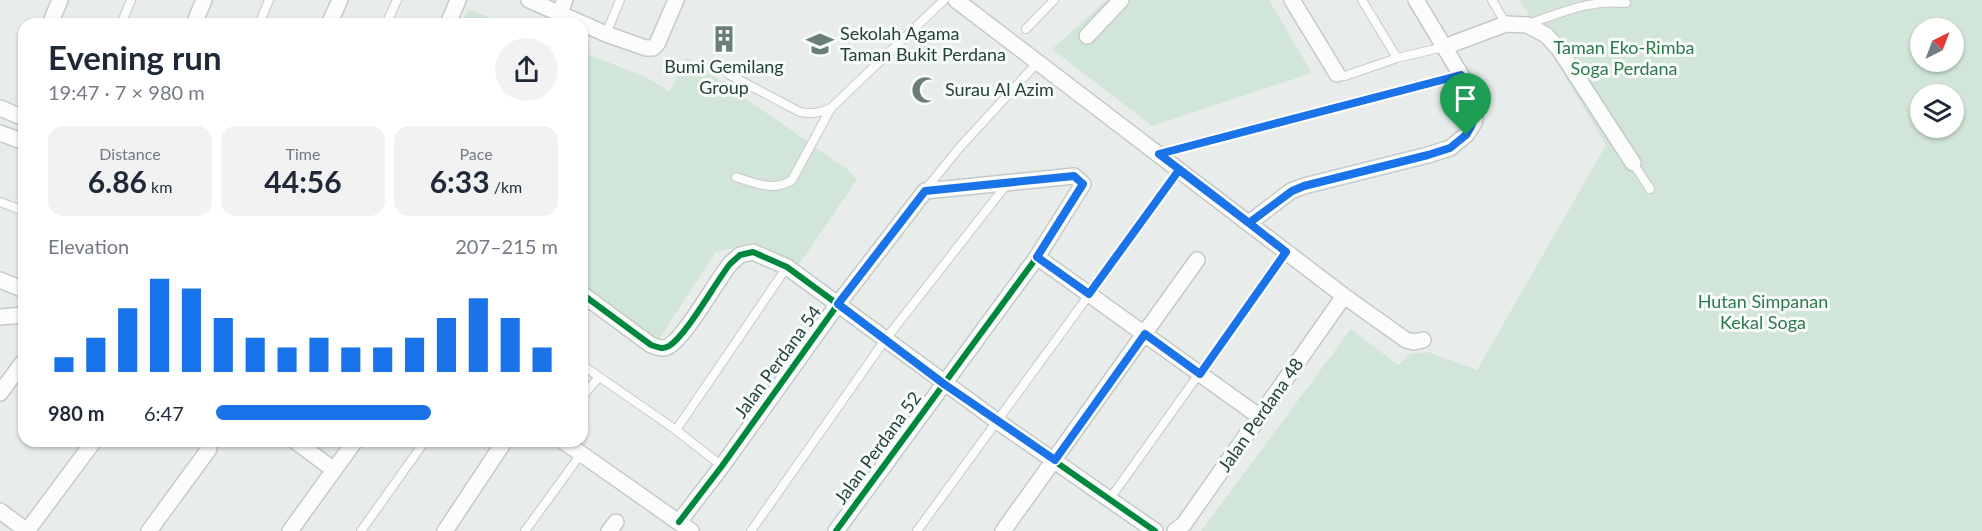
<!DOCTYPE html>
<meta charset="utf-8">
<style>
body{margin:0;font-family:Lato,sans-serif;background:#f2f2f3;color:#1f2937;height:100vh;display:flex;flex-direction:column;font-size:22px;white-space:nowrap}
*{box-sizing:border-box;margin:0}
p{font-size:20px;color:#747a83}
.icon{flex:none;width:33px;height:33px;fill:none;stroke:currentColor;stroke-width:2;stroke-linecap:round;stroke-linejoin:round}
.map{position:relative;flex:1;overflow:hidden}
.drawer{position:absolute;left:18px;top:18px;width:570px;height:429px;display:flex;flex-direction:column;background:#fff;border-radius:18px;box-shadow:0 2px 4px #0004}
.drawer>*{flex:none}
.needle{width:39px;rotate:42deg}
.controls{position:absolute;left:1910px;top:18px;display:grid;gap:12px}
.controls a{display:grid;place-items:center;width:54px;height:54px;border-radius:50%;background:#fff;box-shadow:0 2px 4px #0004;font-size:30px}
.pin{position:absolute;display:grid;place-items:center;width:51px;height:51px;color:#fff;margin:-62px -26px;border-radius:50% 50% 50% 0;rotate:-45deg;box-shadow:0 0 6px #0007}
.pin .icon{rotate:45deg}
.round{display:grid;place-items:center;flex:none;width:63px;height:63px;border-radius:32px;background:#f2f2f3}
.head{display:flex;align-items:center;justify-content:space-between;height:102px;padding:0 30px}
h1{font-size:33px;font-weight:700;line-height:45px}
.figures{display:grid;grid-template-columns:repeat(3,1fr);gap:9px;height:102px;padding:6px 30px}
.figures div{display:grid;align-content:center;border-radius:15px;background:#f2f2f3;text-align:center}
.figures b{font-size:30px;font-weight:700}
.figures small{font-size:16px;font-weight:400}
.figures p{font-size:16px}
.chart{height:168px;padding:12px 30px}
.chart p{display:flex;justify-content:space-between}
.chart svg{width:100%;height:108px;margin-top:6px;stroke:#1a73e8;stroke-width:6}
ul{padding:0 30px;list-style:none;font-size:20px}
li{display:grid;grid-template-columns:96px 72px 1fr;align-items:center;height:45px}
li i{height:15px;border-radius:8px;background:#1a73e8}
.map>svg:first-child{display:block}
.green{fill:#d1e6d8;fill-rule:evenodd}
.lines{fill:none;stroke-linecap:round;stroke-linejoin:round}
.service-casing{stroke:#c5cac8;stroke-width:10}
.minor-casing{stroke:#c5cac8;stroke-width:18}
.service{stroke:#fcfcfc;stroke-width:8}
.minor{stroke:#fcfcfc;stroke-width:15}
.cycleway-casing{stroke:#f7fbf9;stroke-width:10}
.cycleway{stroke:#00873e;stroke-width:6}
.route-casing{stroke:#fff;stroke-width:12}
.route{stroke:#1a73e8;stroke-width:8}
.labels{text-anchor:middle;stroke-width:6;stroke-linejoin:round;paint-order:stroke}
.poi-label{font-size:18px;fill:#24423a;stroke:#f7fbf9;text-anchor:start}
.park-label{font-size:18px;fill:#2d7a4b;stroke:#f7fbf9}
.street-label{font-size:18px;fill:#24423a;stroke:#f7fbf9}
</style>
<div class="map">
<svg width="1982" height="531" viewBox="0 0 1982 531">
<rect width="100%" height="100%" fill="#e8edeb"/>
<path class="green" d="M1107,0h162l43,73 -160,53 -100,-77z
M1520,0h462v531h-781l150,-202 47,36 12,-11 18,-2 49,18 129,-225zM1920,28h33v34h-33zM1920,94h33v34h-33z
M468,9l39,15h-45z
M582,52l61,24 27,15 16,-34 161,112 10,10 -58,86 -45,-23 -39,11 -57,88 -76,-57z"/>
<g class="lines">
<defs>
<path id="service" d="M1362,0l35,58
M1492,0l14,24
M121,24l10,-24
M259,24l10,-24
M386,24l11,-24
M1528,24c35,-12 60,-24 98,-21
M1026,29l28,-29
M606,34l14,-34
M728,74l72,38c12,2 19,1 31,-4l113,-108
M1337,74l8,2 52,-18 47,-11
M1159,154l302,-79
M1633,163l17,26
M736,177c18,6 39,15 56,3l39,-72
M926,189l34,-42 78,-85
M0,202l24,9
M582,365l94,65 46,36
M582,397l17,-20
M676,430l111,-163
M1109,500l177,-248
M361,531l64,-90
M525,531l56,-77
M751,531l134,-191 122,-156
M917,531l263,-361"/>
<path id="minor" d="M529,0l77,34 40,14h7l4,-4 19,-44
M956,0l388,296 62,44 8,2 9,-2
M1292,0l45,74
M559,14l6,-14
M50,24l10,-24
M194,24l10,-24
M329,24l11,-24
M448,24l10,-24
M1087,36l34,-36
M1444,47l62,-23 21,1 19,10 13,14 74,114
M0,108l24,10
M0,133l24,9
M1249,223l42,-32 13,-5 124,-31 22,-7 16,-13 8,-12 2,-12 -6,-21 -54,-90
M1037,257l223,160
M0,280l24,10
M582,294l69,51c6,2 12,5 18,1 17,-10 46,-63 61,-82l10,-9 13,-3 34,15 210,154 158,110
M0,317l24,-2
M0,393l24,-32
M295,441l39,29
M563,441l128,90
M0,511l27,20
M679,522l43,-56 116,-162 87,-113 149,-15 9,8 -46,73 -201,274
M27,531l67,-90
M149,531l60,-82
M290,531l65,-90
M445,531l57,-86
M609,531l7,-9
M1003,531l194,-271
M1175,531l9,-7 160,-228"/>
</defs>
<use href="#service" class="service-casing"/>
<use href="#minor" class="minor-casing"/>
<use href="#service" class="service"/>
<use href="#minor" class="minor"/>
<defs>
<path id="cycleway" d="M582,294l69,51c6,2 12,5 18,1 17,-10 46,-63 61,-82l10,-9 13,-3 34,15 210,154 158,110
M679,522l43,-56 116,-162 87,-113 149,-15 9,8 -46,73 -201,274"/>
</defs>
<use href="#cycleway" class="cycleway-casing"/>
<use href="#cycleway" class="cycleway"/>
</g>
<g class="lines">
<defs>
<path id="route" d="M1466,135l-16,13 -22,7 -124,31 -12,5 -43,32 -70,-53 -90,124 -52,-37 46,-73 -9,-8 -149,15 -87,113 106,80 111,76 90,-126 55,40 86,-122c-42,-33 -84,-66 -127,-98l302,-79c14,23 21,36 5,60"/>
</defs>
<use href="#route" class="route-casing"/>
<use href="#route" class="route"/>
</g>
<defs>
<symbol id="building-bare" viewBox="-9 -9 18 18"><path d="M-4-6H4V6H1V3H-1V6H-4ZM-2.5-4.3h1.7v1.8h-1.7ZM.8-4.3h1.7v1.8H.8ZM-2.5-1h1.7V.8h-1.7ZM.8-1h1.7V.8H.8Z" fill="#697e78" stroke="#f7fbf9" stroke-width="2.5" paint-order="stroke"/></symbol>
<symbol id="school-bare" viewBox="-9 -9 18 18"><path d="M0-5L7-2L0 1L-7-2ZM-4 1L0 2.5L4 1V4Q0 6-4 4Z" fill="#697e78" stroke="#f7fbf9" stroke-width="2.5" paint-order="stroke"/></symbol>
<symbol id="mosque-bare" viewBox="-9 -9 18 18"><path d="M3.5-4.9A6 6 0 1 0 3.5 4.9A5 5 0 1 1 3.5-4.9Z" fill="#697e78" stroke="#f7fbf9" stroke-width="2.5" paint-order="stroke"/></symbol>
</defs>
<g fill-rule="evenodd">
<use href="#building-bare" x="705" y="20" width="38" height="38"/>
<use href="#school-bare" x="801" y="25" width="38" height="38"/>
<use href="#mosque-bare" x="906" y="71" width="38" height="38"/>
</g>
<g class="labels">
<g class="poi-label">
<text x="840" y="40">Sekolah Agama<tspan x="840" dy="21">Taman Bukit Perdana</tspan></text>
<text x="724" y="73" text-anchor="middle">Bumi Gemilang<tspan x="724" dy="21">Group</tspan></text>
<text x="945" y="96">Surau Al Azim</text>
</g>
<g class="park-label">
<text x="1624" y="54">Taman Eko-Rimba<tspan x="1624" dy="21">Soga Perdana</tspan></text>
<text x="1763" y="308">Hutan Simpanan<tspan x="1763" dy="21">Kekal Soga</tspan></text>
</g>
<g class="street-label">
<text transform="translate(778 362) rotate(-54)" y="6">Jalan Perdana 54</text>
<text transform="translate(1261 415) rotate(-55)" y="6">Jalan Perdana 48</text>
<text transform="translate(878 448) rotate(-54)" y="6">Jalan Perdana 52</text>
</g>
</g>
</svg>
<div class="controls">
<a><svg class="needle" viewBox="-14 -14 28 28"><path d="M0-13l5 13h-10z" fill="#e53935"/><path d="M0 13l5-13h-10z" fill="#747a83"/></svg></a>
<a><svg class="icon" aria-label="layers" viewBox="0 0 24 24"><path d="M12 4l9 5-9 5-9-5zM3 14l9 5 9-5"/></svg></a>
</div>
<div class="pin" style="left:1466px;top:135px;background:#1e9e55"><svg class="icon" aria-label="arrive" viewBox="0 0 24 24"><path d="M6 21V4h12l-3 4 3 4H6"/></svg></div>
<section class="drawer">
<div class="head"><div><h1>Evening run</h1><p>19:47 · 7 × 980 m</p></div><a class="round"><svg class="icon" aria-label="share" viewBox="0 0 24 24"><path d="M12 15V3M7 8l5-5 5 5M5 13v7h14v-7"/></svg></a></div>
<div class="figures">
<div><p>Distance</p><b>6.86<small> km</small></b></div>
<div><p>Time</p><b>44:56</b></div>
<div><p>Pace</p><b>6:33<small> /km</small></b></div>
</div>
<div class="chart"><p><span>Elevation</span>207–215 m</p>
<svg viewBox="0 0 160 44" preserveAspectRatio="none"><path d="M5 44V38M15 44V30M25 44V18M35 44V6M45 44V10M55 44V22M65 44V30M75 44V34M85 44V30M95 44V34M105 44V34M115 44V30M125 44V22M135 44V14M145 44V22M155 44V34"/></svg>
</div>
<ul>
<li><b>980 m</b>6:47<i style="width:63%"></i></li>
</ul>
</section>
</div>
